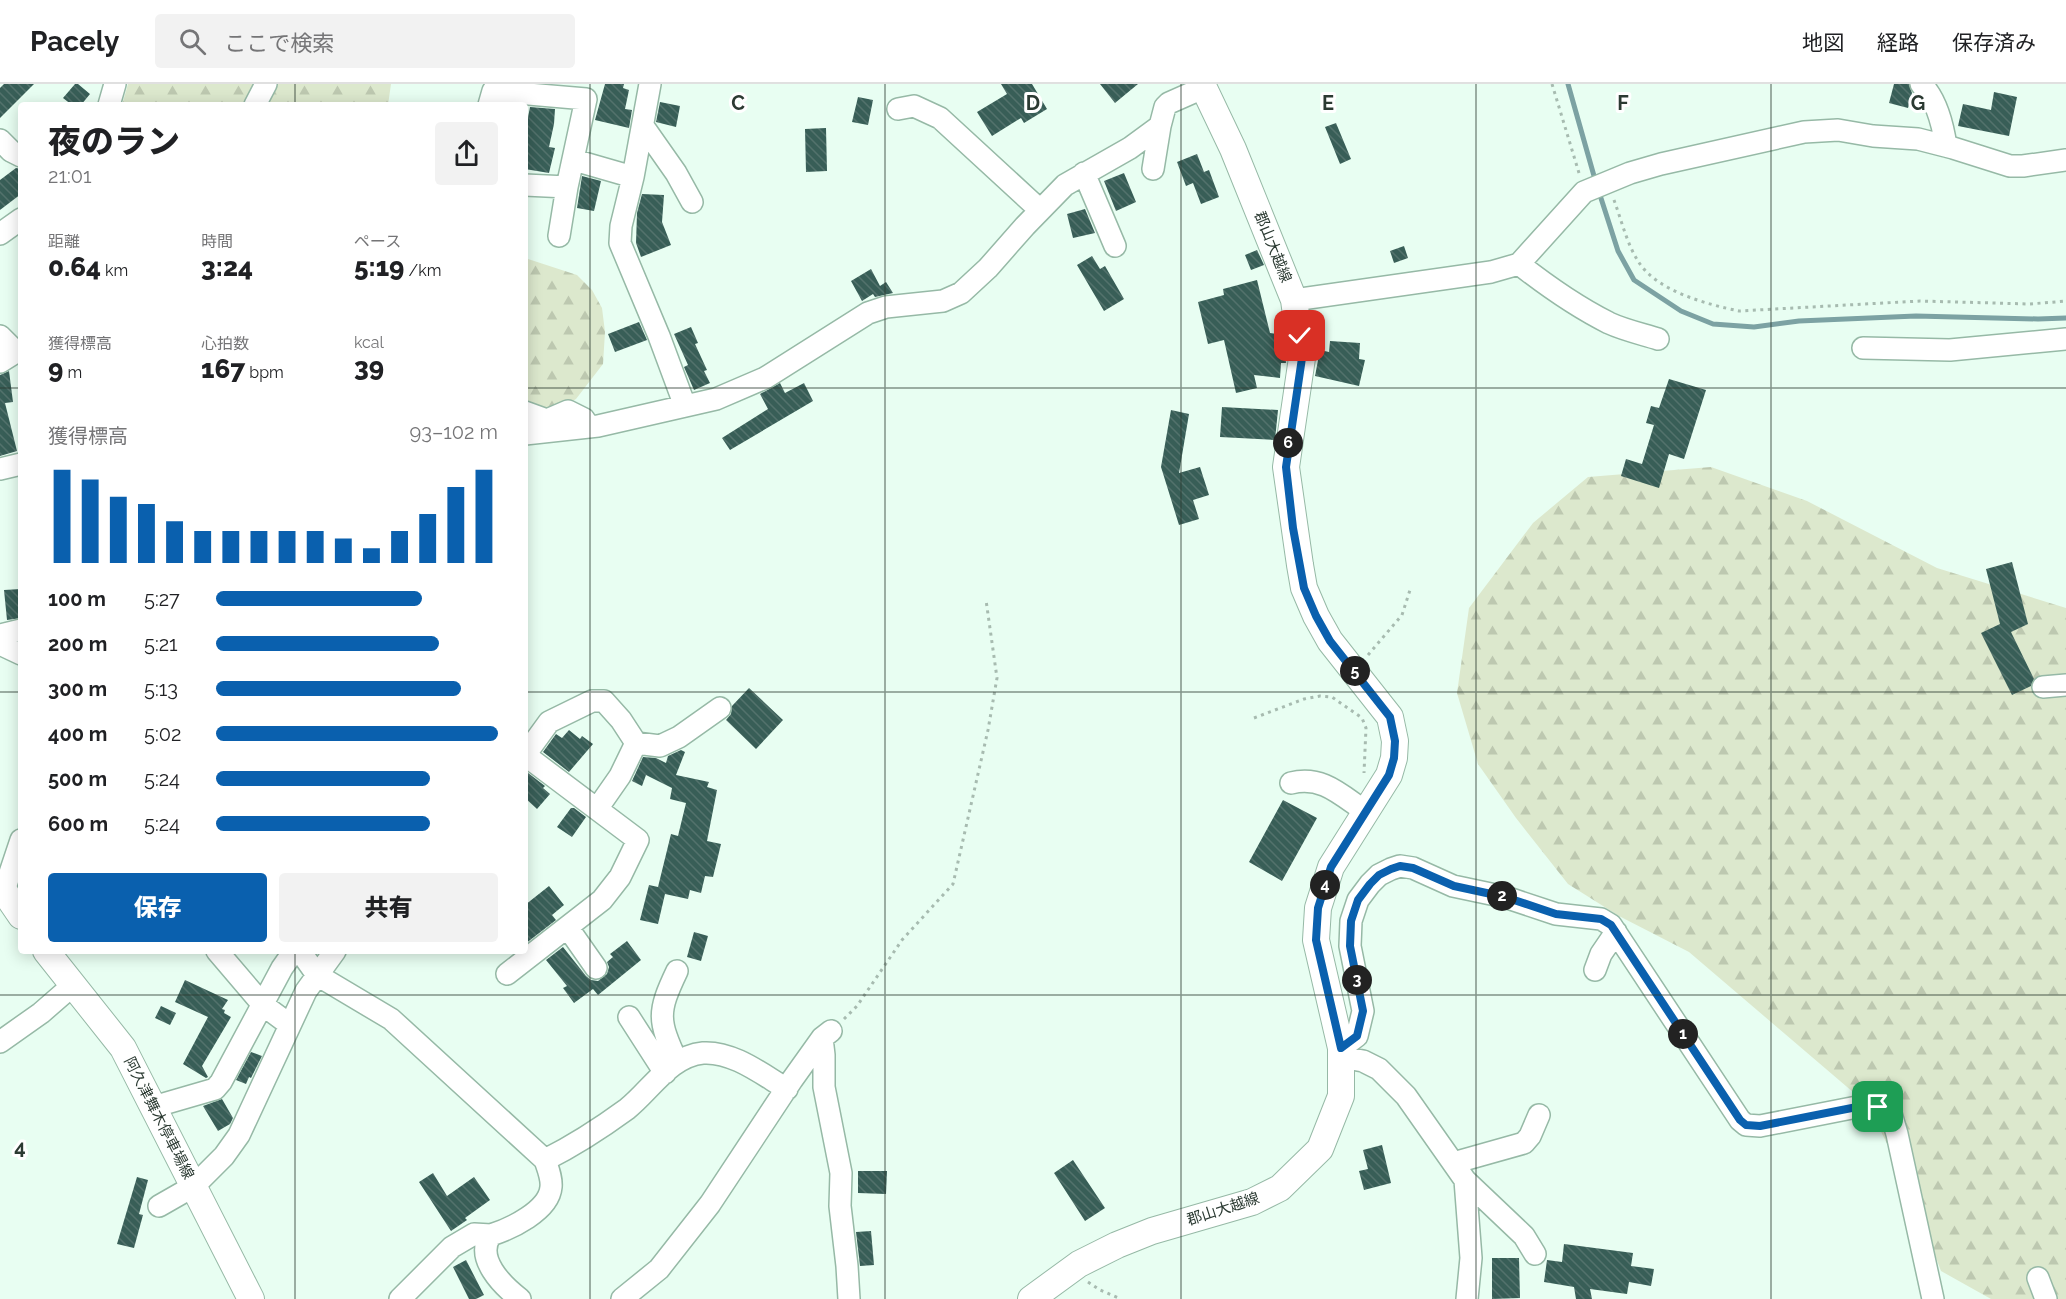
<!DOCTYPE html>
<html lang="ja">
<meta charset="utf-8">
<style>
body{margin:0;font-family:Raleway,"Noto Sans JP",sans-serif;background:#f2f2f2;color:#202124;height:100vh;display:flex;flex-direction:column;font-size:22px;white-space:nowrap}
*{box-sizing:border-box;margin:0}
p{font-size:20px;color:#757577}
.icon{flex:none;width:33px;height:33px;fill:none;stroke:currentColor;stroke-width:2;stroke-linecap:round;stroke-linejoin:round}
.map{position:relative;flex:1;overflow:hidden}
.side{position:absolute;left:18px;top:18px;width:510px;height:852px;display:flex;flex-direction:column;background:#fff;border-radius:6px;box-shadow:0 3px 15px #0003}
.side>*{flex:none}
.pin{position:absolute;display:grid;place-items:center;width:51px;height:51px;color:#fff;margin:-26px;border-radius:12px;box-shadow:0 3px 9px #0006}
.km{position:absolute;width:30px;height:30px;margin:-15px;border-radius:50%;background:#222;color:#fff;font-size:16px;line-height:30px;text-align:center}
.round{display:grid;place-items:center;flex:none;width:63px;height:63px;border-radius:6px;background:#f2f2f2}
.headline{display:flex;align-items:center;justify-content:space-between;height:102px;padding:0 30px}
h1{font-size:33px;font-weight:800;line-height:45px}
.figures{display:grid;grid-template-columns:repeat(3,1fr);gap:9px;height:102px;padding:6px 30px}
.figures div{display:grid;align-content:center}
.figures b{font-size:26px;font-weight:800}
.figures small{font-size:16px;font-weight:400}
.figures p{font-size:16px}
.chart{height:168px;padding:12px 30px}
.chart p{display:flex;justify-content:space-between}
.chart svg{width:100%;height:108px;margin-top:6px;stroke:#0a60ae;stroke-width:6}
.cta{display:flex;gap:12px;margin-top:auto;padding:12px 30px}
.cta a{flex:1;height:69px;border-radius:6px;background:#0a60ae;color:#fff;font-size:24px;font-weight:800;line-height:69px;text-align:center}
.cta a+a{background:#f2f2f2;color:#202124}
ul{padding:0 30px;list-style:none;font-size:20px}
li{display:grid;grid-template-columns:96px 72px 1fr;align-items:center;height:45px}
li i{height:15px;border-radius:8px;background:#0a60ae}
header{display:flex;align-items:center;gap:36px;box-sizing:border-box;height:84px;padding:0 30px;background:#fff;border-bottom:2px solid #e0e0e0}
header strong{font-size:28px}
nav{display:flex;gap:33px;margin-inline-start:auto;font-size:21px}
.search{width:420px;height:54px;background:#f2f2f2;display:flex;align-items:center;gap:15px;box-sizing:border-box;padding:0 21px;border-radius:6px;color:#757577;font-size:22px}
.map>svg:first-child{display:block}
.forest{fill:url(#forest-firs)}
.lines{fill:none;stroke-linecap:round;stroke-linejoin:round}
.stream{stroke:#7ca2a3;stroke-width:5}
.building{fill:url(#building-back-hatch)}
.minor-casing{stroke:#96b9a6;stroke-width:24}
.major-casing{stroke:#96b9a6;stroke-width:28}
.path{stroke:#a7bbb0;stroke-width:3;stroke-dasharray:3 4.5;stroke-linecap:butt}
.minor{stroke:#fff;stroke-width:21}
.major{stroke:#fff;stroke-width:26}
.route-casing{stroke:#fff;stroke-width:12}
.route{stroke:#0a60ae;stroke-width:8}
.grid{fill:none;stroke:#2b3a32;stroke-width:1.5;stroke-opacity:0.55}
.labels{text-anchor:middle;stroke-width:6;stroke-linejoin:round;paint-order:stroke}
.street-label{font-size:15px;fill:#2b3a32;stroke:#fff}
.grid-label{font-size:20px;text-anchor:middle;font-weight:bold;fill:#2b3a32;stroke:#fff;stroke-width:6;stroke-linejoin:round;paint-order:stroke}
</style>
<header>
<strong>Pacely</strong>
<div class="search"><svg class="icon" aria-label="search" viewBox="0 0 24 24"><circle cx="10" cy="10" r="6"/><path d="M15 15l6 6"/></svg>ここで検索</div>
<nav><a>地図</a><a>経路</a><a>保存済み</a></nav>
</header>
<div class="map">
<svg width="2066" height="1215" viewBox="0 0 2066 1215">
<defs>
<pattern id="forest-firs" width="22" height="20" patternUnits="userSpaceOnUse" patternTransform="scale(1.5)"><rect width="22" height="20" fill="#dce8cd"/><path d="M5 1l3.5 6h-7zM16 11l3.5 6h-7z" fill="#bdc8b0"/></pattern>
<pattern id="building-back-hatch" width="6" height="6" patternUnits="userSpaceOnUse" patternTransform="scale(1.5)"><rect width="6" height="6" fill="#385e57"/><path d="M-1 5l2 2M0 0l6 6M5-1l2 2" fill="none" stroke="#53726c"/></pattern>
</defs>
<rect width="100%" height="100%" fill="#e8fef2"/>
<path class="forest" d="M128,0h263l-3,21h-266z
M525,174l52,17 15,15 10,18 3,24 -2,32 -27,35 -26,15 -25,7z
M1711,383l96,34 130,67 129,40v691h-75l-50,-28 -31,-82 -43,-85 -178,-152 -70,-36 -51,-32 -52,-66 -38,-54 -21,-71 12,-85 64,-85 55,-46z"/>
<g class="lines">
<path class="stream" d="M1568,0l28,99
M1599,108l19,59 16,29 47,31 32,13 41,3 45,-6 117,-5 122,3 28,-1"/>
</g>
<path class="building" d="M4,0h30l-34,34v-30z
M75,0h3l12,10 -9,11h-9l-9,-7z
M605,0h19l-1,4 6,2 -4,19 7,1 -3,18 -34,-8z
M1001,0h31l15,25 -23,14 -3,-5 -29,18 -15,-24 30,-18z
M1100,0h38l-23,19z
M1894,0h15l3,9 -4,15 -19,-5z
M1994,8l23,5 -8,39 -51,-10 5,-22 28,6z
M858,13l15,3 -5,25 -16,-3z
M660,18l20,4 -4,21 -20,-5z
M530,23l25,2 -1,15 -5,23 6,1 -6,25 -24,-4v-36z
M1336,39l15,36 -11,5 -15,-37z
M826,44l1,43 -21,1 -1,-43z
M1197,70l7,18 5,-2 10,27 -18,7 -8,-21 -7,3 -9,-24z
M16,84l5,1v25l-21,16v-30z
M1124,89l12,29 -20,9 -12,-30z
M582,92l19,5 -7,30 -17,-3z
M642,110l22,1 -2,27 9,23 -30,12 -5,-14 1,-30z
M1085,125l10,24 -22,5 -6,-24z
M1404,162l4,12 -14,5 -4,-12z
M1257,166l7,15 -13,5 -6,-15z
M1092,172l8,13 5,-3 19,33 -20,12 -27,-46z
M871,185l9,17 6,-4 7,11 -18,4 -2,-3 -11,7 -11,-20z
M1257,196l13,53 14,2 2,28h-5l-1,15 -26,-3 3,13 -21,5 -12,-53 -16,4 -10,-42 26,-7 -1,-6z
M639,238l8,18 -32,12 -7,-18z
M691,243l7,16 -3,1 12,26 -3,1 6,12 -16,7 -10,-23 4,-2 -14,-31z
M1330,257l30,2 -1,16 6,1 -6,26 -44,-10 5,-26 9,2z
M9,287l4,31 -8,1 12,48 -17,5v-81z
M1669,295l37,11 -22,69 -15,-5 -10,34 -38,-12 5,-17 16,5 12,-39 -8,-2 5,-17 8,2z
M780,299l5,10 19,-10 9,18 -83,49 -8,-12 46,-29 -8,-15z
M1222,323l56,3 -3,30 -55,-3z
M1171,326l18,4 -10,59 21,-6 9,28 -16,5 6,19 -20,6 -18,-58z
M2012,478l16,62 -17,8 23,47 -3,7 -19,9 -31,-62 19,-9 -14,-55z
M21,505v29l-14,2 -3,-30z
M749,604l34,32 -27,29 -30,-29 5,-6 1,-8z
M569,646l11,9 2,-3 11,8 -24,28 -26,-20 13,-18 6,4z
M681,666l4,2 -9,23 33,7 -2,5 10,3 -10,51 14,3 -8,33 -8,-1 -4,17 -11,-3 -2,9 -23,-5 -7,30 -18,-4 9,-35 9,2 13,-53 7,2 8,-33 -16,-4 2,-11 -26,-13 -4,11 -10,-5 11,-24 13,1 10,5 2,-7z
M528,689l17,13 -2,2 7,6 -13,15 -12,-11v-21z
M1283,716l34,18 -35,63 -33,-19z
M571,724h3l12,9 -14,20 -15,-10z
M549,802l15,19 -12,10 4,5 -31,24v-39z
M694,848l14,4 -7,25 -14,-4z
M627,857l14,19 -43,35 -5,-6 -19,14 -11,-15 4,-2 -21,-26 17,-13 23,29 5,4 7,1 9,-7 2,-7 -2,-5 6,-5 -3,-3z
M185,896l43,20 -6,9 3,1 -1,3 7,4 -29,49 6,11 -2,1 -23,-14 25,-47 -33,-15z
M161,922l15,7 -6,12 -15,-7z
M251,968l11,4 -11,22 -2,-1 -3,7 -10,-4z
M222,1015l11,19 -3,6 -12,7 -15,-25z
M1382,1061l9,38 -27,7 -5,-19 9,-2 -5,-19z
M1073,1076l32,48 -20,13 -31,-48z
M858,1087h29l-1,23 -28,-1z
M433,1089l14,23 27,-19 16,23 -25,18 2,2 -16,11 -32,-49z
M137,1093l11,3 -9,34 4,1 -9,33 -17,-4z
M871,1147l3,34 -14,1 -4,-34z
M1564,1160l69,9 -2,13 23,3 -3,17 -22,-4 -2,12 -37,-5 2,10h-16l-2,-12 -30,-5 3,-22 15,2z
M1492,1174h27l1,40 -28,1z
M466,1176l18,35 -8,4h-7l-16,-32z"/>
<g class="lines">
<defs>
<path id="minor" d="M650,0l-17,93 -12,49 -1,17 39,93 26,70
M1921,0c15,14 22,42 25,62
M109,21l6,-21
M255,21l11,-21
M489,21l4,-14 93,8 -19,88 -8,49
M898,25l16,-3 26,12 100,92
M643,42l33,47 16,29
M0,56l11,11 10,5
M574,76l59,17
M1153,85l7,-43
M1084,89l31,73
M525,101l42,2
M0,150l21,-15
M1519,180c28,22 58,43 90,59 15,7 33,11 49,16
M1294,216l197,-28 28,-8 65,-72 46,-19 31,-9 143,-32 34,-2 35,6 45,3 35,9 57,18h13l43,-6
M0,252l16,16 -16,10
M1863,264l87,2 116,-11
M525,328l22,8 21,-9 16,8 5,8
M525,350l73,-8 118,-27 49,-21 103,-65 18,-6 57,-6 18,-8 27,-25 37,-42 40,-41 65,-37 30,-22 5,-19 4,-4 34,-15
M0,385l21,-5
M0,551l21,-5
M0,560l21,10
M2043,603l23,-2
M636,659l24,3 19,-9 41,-29
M525,671l24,-33 43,-21h12l17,19 15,23 -16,33 -23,33
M1291,699c31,-8 50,12 75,29
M4,807l17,-51
M568,844l28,40
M217,867l46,54 27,20
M300,867l17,24 74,44 154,141c3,9 7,18 6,27 -2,24 -41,42 -60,48 -17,23 12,51 29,64
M1595,886l6,-16 15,-22
M677,887c-20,42 -19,49 0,91
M507,890l95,-74 18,-23 18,-37 -113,-85
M629,933l36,56
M822,954l2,17v32l17,86 -1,33 7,60 2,33
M0,958l41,-29 31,-27
M1341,964l16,-12 6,-25 -13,-65 1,-25 7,-21 12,-16 9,-9 12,-6 9,-3 13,2 40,18 52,11 51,17 45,5 10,6 129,195 6,5 14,1 102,-20 16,1 12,3 7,24 36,165
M1341,973l22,4 16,8 27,27 59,84 59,56 11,18
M153,1023l62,-18 6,-7 61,-114 12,-17
M545,1076c28,-14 56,-32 82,-51 24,-19 43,-53 76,-56 30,-2 60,22 84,36
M1453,1079l71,-20 6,-7 9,-21
M1465,1096l6,78 -4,41
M159,1122l35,-20 30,-30 15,-21 67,-144 29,-40
M2038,1194l8,21
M400,1215l52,-52 22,-13 17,1
M622,1215l37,-30 51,-65 82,-124 30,-42 9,-7"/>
<path id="major" d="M0,801l21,31
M46,867l77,97 128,251
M1031,1215l48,-35 38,-19 35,-14 100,-29 28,-14 40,-39 21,-53v-48l-25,-108 2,-32 13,-41 58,-92 5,-17 1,-17 -5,-24 -60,-76 -14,-25 -12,-28 -4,-23 -14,-98 16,-109 -8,-58 -61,-151 -31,-65"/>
</defs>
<use href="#minor" class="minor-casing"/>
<use href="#major" class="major-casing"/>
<path class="path" d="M1552,0l27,89
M1614,116c7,19 13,44 24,61 18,30 68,43 101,50l181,-10 110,3 36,-3
M1368,571l34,-40 8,-25
M1254,634l50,-19 16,-3 12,1 30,21 4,10 -2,45
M844,935l13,-13 45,-66 51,-56 35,-154 9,-52 -11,-78
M1088,1198l12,8 21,9"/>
<use href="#minor" class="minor"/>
<use href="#major" class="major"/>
</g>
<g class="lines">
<defs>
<path id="route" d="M1300,252l2,22 -16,109 7,61 11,60 12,28 14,25 60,76 5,24 -1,17 -5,17 -58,92 -13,41 -2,32 25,108 16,-12 6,-25 -13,-65 1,-25 7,-21 12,-16 9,-9 12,-6 9,-3 13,2 41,18 51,11 51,17 45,5 10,6 129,195 6,5 14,1 102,-20 16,1"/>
</defs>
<use href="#route" class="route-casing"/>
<use href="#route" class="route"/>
</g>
<path class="grid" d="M295,0v21M590,0v1215M885,0v1215M1181,0v1215M1476,0v1215M1771,0v1215M0,304h21M525,304h1541M0,608h21M525,608h1541M295,867v348M0,911h2066"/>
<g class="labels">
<g class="street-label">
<text transform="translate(1273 163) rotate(68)" y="5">郡山大越線</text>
<text transform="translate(159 1034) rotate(63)" y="5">阿久津舞木停車場線</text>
<text transform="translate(1223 1125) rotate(-18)" y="5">郡山大越線</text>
</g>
</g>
<g class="grid-label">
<text x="738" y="26">C</text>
<text x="1033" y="26">D</text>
<text x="1328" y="26">E</text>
<text x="1623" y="26">F</text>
<text x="1918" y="26">G</text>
<text x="20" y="1070">4</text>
</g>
</svg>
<div class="pin" style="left:1878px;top:1023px;background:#1e9e55"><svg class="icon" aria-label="arrive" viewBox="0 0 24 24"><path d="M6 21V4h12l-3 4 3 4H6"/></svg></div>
<div class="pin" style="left:1300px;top:252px;background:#d93025"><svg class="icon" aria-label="check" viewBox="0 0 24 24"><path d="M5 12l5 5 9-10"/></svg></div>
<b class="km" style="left:1683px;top:950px">1</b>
<b class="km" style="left:1502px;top:812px">2</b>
<b class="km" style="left:1357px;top:896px">3</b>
<b class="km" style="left:1325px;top:801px">4</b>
<b class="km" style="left:1355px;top:587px">5</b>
<b class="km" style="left:1288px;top:359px">6</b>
<section class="side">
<div class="headline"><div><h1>夜のラン</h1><p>21:01</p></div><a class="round"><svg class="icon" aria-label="share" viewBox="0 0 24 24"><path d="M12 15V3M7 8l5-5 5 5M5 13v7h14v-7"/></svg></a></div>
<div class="figures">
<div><p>距離</p><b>0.64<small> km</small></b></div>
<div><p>時間</p><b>3:24</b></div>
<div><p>ペース</p><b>5:19<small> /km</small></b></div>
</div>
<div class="figures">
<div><p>獲得標高</p><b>9<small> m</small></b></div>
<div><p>心拍数</p><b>167<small> bpm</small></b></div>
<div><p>kcal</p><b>39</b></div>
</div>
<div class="chart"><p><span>獲得標高</span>93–102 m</p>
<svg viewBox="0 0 160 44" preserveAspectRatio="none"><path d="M5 44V6M15 44V10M25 44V17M35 44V20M45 44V27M55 44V31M65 44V31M75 44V31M85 44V31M95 44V31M105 44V34M115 44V38M125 44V31M135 44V24M145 44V13M155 44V6"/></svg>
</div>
<ul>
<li><b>100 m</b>5:27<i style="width:73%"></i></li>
<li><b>200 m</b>5:21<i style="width:79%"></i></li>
<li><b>300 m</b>5:13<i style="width:87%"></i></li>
<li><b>400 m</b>5:02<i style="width:100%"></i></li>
<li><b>500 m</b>5:24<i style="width:76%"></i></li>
<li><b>600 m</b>5:24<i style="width:76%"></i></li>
</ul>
<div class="cta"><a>保存</a><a>共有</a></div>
</section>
</div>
